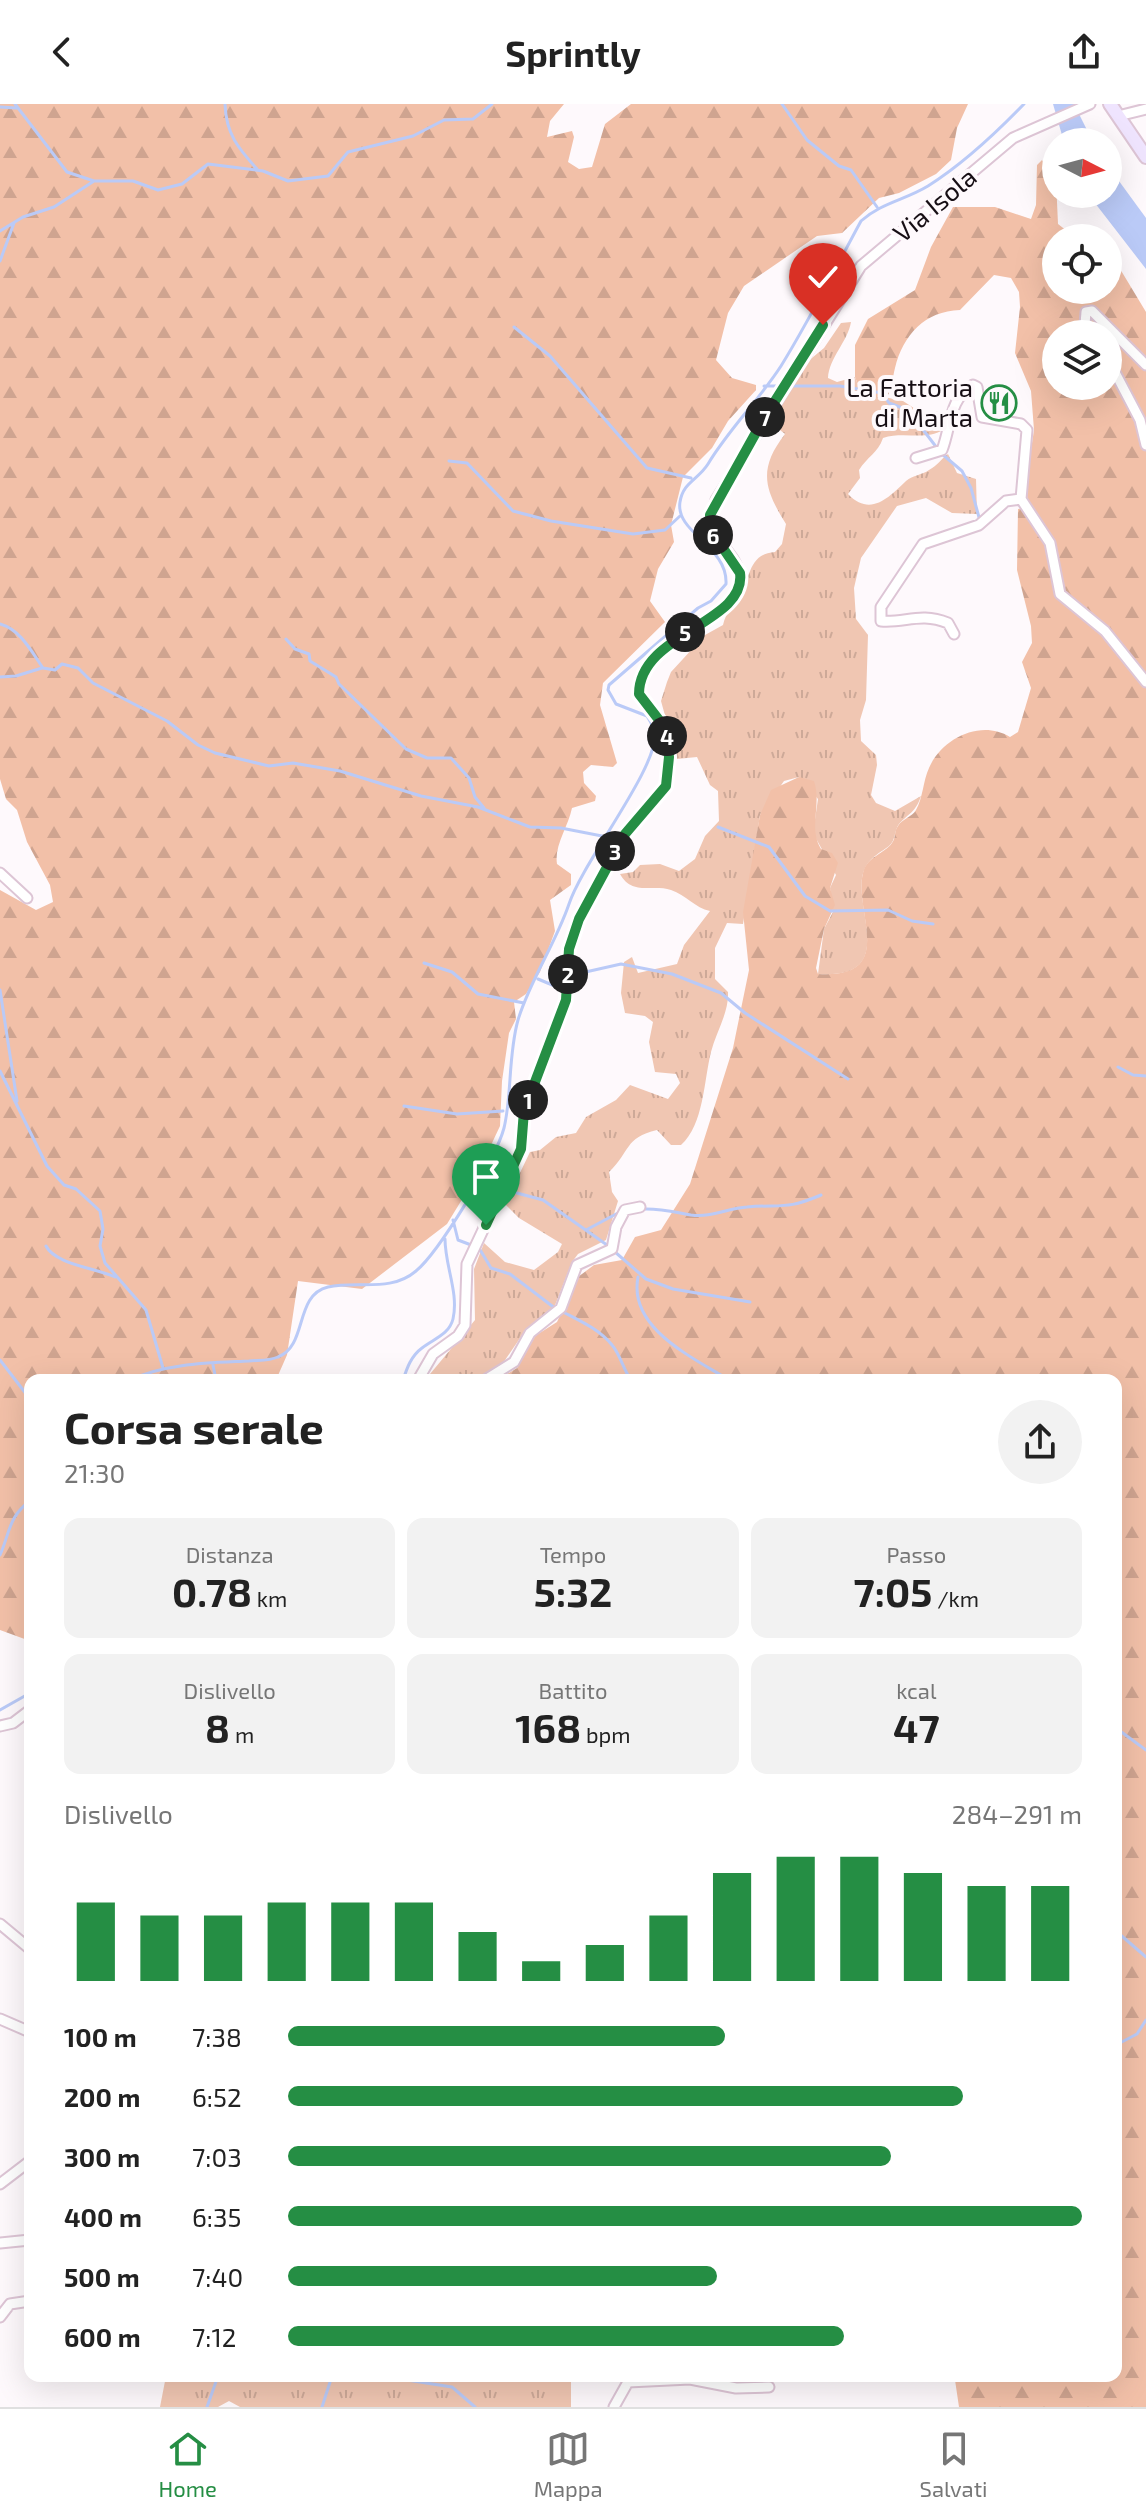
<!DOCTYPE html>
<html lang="it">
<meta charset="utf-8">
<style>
body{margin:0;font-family:"Exo 2",sans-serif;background:#f2f2f2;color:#222;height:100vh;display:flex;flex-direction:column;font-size:30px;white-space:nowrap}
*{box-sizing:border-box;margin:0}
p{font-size:26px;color:#767676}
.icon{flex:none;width:44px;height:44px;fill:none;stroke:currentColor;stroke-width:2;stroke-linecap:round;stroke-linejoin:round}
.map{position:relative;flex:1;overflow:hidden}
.side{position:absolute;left:24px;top:1270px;width:1098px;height:1008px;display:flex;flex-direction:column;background:#fff;border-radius:16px;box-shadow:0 8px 32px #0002}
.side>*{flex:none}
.needle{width:52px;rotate:96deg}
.buttons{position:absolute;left:1042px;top:24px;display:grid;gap:16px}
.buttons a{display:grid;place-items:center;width:80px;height:80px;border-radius:50%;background:#fff;box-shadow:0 8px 32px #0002;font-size:40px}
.pin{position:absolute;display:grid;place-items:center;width:68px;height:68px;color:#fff;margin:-82px -34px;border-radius:50% 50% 50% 0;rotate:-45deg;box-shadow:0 0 8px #0007}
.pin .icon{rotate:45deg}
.km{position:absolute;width:40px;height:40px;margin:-20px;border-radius:50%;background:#222;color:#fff;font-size:22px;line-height:40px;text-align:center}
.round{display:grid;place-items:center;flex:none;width:84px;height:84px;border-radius:42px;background:#f2f2f2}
.head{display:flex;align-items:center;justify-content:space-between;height:136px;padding:0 40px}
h1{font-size:44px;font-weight:700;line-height:60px}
.metrics{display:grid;grid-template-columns:repeat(3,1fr);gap:12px;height:136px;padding:8px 40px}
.metrics div{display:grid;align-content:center;border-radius:16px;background:#f2f2f2;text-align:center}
.metrics b{font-size:40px;font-weight:700}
.metrics small{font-size:22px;font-weight:400}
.metrics p{font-size:22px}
.chart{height:224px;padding:16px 40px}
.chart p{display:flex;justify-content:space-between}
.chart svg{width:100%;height:144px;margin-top:8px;stroke:#258e44;stroke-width:6}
ul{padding:0 40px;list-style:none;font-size:26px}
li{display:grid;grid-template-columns:128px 96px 1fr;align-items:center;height:60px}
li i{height:20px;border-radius:10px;background:#258e44}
header{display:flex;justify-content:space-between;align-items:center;height:104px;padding:0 40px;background:#fff;font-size:36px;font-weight:700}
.tab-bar{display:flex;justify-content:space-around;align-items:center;height:112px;border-top:2px solid #e0e0e0;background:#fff;font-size:22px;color:#767676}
.tab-bar a{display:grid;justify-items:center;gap:4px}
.tab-bar .current{color:#258e44}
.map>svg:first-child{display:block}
.grass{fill:url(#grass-tufts)}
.forest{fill:url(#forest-firs);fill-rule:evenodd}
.water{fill:#bacaf7}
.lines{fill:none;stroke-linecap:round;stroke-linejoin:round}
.stream{stroke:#bacaf7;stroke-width:3}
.street-casing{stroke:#ddc5d5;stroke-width:13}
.secondary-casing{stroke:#ddc5d5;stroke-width:16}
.street{stroke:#fff;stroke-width:9}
.secondary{stroke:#efe4fe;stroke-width:12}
.route-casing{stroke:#fff;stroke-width:16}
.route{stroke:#258e44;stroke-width:10}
.labels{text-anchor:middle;stroke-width:8;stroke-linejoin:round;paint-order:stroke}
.street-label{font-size:26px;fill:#160e14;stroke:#fef9fc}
.poi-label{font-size:26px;fill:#160e14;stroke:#fef9fc;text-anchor:end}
</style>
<header><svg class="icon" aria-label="back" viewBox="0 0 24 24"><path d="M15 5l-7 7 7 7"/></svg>Sprintly<svg class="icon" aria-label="share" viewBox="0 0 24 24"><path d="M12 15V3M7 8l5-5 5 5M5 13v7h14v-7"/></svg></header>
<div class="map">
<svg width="1146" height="2303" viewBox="0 0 1146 2303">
<defs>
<pattern id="grass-tufts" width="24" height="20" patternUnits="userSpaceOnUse" patternTransform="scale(2)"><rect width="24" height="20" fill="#f0c6b2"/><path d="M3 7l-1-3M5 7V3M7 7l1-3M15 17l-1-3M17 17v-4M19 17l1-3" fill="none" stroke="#cda998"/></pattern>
<pattern id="forest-firs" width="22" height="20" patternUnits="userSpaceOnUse" patternTransform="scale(2)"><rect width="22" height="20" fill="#f2c0a8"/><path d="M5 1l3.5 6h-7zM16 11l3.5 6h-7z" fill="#cfa490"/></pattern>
</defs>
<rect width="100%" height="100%" fill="#fef9fc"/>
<path class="grass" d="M851,218c-3,19 -22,36 -23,56l9,4 18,-5 6,15 42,9 17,11 20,-1 5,9 -2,10c-18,11 -39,1 -60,8 -5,15 -16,19 -24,32l1,8 -12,16c23,24 42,2 58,-13 7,-6 16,-6 23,-11 8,-4 12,-11 19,-16l9,19 19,6 1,35 -25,-1 -26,-15 -29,8 -36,52 -7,30 2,31 12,16 -2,65 -6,20 1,21 15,14 1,10 -6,30 5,8 19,8 26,-15c-5,16 -12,17 -22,28 -5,6 -3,16 -10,22 -8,6 -18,11 -23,20 -20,34 39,114 -48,108l6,-45 9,-17 -3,-24 6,-13 -23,-42 5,-34 -19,-22 -15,4 -24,34 -17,109 -16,-1 -12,25v31l13,13c1,21 -12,40 -17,60 -7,27 -7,73 -30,93h-10l-14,-15c-33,8 -26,21 -48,42l3,20 6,9 -12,39 -28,14 -6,8 -20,51 -25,15 -26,38 -26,14h-50l50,-60 -1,-51 10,-26 21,19 29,8 24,-18 4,-8 -43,-26 -14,-14 25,-52 10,-2 16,-13 20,-4 10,-16 30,-17 14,-15 38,14 12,-16 -4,-9 -21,-2 -6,-30 4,-20 -8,-6 -20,-3 -4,-20 3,-31 8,-5 6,16 39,-9 7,-19 26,-34c-15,-3 -24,-16 -39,-21 -18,-6 -39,6 -51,-16l13,-2 7,-7 20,-1 19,7 16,-12 10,-23 14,-15 -1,-30 -8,-6 -13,-28 -20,2 -16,-58 6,-19 4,-10 34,-37 18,-10c3,-13 9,-17 16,-28 12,-17 8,-43 36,-45l7,-8 4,-20c-22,-35 -28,-55 -1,-90l-15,-12 31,-55 23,-19 17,-25z
M166,2272h405v31h-331l-11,-6 -11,6h-58z"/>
<path class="forest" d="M0,0h564l-14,17 -3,16 25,-6 2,6 -6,25 11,7 13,-2 13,-43 26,-20h337l-11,24 -6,32 -15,14 -37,19 -20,5 -37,35 -25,3 -73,50 -16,27 -12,47 16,18 24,7v5l-28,31 -16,27 -29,29 -12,48 3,17 -16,27 -8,32 15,21 -62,61 -3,22 17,58 -4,4 -22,-2 -8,7 1,11 12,13 -1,5 -23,7c-4,19 -18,38 -15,56l14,10v11l-21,15 5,31 -15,41 -14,22 -12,8 2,17 -7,14 -7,48 -2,45 -23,49 -30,49 -85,65 -64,-8 -11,74 -11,25h-246v261l-30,-11v-740l36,20 17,-8 -3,-17 -23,-43 -10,-32 -11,-11 -6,-20z
M1042,56l14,20 2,44 18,14h-20v52h52v-41l38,63v2095h-187l-4,-27v-4h161v-996h-619l20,-12 18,-32 22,-14 21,-45 16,-12 28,-5 13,-23 26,-7 29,-46 43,-136 16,-78 -6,-58 17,-97 11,-25 28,-13 15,4c8,24 -6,46 7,68l11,4 6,10 -8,25 5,17 -11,24 -8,39 2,6c81,5 35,-63 45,-101 4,-17 20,-18 29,-30 4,-5 2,-12 6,-17 4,-7 14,-9 18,-16 7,-12 7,-29 13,-42 13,-30 52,-49 81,-31l8,-5 13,-44 -9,-26 10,-19 -1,-17 -14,-56 1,-61 10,-2 -2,-24 8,-53 -3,-39 -16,-38 5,-46 -1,-15 -8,-14 -17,-3 -34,35c-35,1 -57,25 -65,58 -3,11 -2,21 -9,30l-18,-1 -7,-5 -6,-15v-32l13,-26 47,-29 16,-43 22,-40h42l36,12 5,-14 1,-40zM1056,230h52v52h-52z"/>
<path class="water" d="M1053,0h21l19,38h-29z
M1108,62l38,52v51l-58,-75h20z"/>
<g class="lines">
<path class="stream" d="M15,0l52,68 27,9
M225,0c1,30 13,44 32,65
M782,0l25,36 32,26 12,4 26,37
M0,3l16,1
M0,127l23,-14 31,-10 40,-26h39l25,9 24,-6 26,-20 55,7 25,10 40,-5 20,-24 65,-16 31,-16 29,-1 19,-15
M0,157l14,-38
M514,223l36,29 97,112 44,10
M764,282h20
M791,282h49l42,7 7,10 19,7 29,38
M942,350l20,17 9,17 9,33
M449,357l18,2 46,48 38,10 82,13 32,-4 15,-14
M0,520c21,6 31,27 43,44l12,2 7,-6 16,4 15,15 74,38 31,24 17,8 54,13 24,-3 47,8 81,25 57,11 52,20 31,1 41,8
M286,535l9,10 14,5 1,7 26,16 3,7 67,65 21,9h24l18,20 6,19 9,11
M0,573l16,-1 26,-8
M718,723l51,20 36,49 25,15 58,-1 24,11 21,3
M424,859l28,9 26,22 46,9
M538,875l19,8 2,-9 62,-14 51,10 49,19 24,20 103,66
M0,886l17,111
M1118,963l15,8 13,1
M0,967l47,95 17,19 12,4 24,22 3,18 -3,17 5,17 41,47 17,58
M404,1002l53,8 46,-3
M476,1078l67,18 64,45 39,34 27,10 77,13
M642,1105c18,-1 32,3 49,6 20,3 37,-7 56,-8 35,-3 39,3 74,-12
M453,1116l5,20 21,8 12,20 19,6 46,35
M586,1126l32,-17
M46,1142c9,18 49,22 69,31
M638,1173c-10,51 54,80 91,103
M563,1208c17,9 36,17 49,33 8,9 11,24 19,35
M0,1256l30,39
M213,1261l3,15
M130,1276c37,-17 79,-17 119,-19 10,-1 20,0 29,-4 30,-11 16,-62 50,-70 30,-7 62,6 88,-16 23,-19 80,-113 88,-143 8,-32 4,-73 14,-108 12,-40 37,-75 51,-116 14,-43 90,-137 86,-172 -1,-5 -5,-11 -8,-16l-31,-12 -8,-14 1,-5 89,-77 13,-7 15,-17c2,-38 -51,-51 -46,-82 3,-20 18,-22 28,-38 21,-35 51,-64 73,-98 29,-47 54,-97 80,-145 20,-18 44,-21 67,-35 35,-22 67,-52 96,-82
M403,1276c4,-12 8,-24 19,-32 11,-9 27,-13 31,-29 6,-26 -8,-53 -8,-80
M0,1451c10,-22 8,-38 30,-54
M0,1606l30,-17
M1116,1624l30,22
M1116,1827l30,26
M1116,1941l21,-11 9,-14
M381,2272l71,11 23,20
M207,2303l11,-31
M322,2303l10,-31"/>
<defs>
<path id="street" d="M1118,12l28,-7
M1092,230l-7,-10 1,-12 6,-1 54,54
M1108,255l32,61 6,25
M916,354l26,-8c9,-23 7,-52 31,-65l4,2 5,30 39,7 6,6 -6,69
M1021,395l29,44 10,51 45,37 41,51
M954,530l-6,-11c-28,-11 -42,0 -67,-2v-14l42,-63 56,-19 27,-24 15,-2
M0,769l27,25
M418,1276l15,-26 25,-18 7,-11 2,-61 54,-115 3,-38 42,-111 3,-51 10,-30 46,-85 41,-48 3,-29 -3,-28 -27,-35c-1,-60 107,-73 101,-117 -2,-21 -25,-34 -31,-54l7,-23 145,-234 152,-128 77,-34
M485,1276l29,-18 16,-29 31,-25 16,-43 35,-16 4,-22 9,-17 15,-3
M0,1622l13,-3 17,-13
M0,1820l30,25
M0,1915l30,13
M0,2080l30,-23
M0,2139l30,-3
M0,2213l10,-13 20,-3
M628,2278l62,-3 46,9 33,-1
M614,2303l14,-25"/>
<path id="secondary" d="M1110,0l36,53"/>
</defs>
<use href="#street" class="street-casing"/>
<use href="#secondary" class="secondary-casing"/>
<use href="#street" class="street"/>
<use href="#secondary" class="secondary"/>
</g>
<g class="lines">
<defs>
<path id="route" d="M486,1121l35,-76 3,-38 42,-111 3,-51 10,-30 46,-85 41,-48 3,-29 -3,-28 -27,-35c0,-61 108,-71 101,-121l-28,-41 -2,-17 53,-95 60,-95"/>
</defs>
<use href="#route" class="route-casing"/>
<use href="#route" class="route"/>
</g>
<defs>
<symbol id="restaurant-ring" viewBox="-11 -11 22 22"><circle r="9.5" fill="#fef9fc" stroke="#258e44" stroke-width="1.5"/><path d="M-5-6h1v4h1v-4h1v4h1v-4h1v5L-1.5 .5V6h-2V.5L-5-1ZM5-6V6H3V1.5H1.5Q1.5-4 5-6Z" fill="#258e44"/></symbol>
</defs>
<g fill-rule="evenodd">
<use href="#restaurant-ring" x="979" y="279" width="40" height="40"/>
</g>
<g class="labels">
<g class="street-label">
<text transform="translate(935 101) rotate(-40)" y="9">Via Isola</text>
</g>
<g class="poi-label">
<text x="973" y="293">La Fattoria<tspan x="973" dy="30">di Marta</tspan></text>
</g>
</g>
</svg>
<div class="buttons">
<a><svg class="needle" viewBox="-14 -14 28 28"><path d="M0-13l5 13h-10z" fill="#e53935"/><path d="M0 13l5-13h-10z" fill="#767676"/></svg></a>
<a><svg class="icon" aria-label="locate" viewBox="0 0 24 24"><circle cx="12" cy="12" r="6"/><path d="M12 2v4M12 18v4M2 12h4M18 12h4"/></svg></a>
<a><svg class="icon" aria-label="layers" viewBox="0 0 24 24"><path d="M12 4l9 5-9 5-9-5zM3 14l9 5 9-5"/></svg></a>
</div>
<div class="pin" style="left:486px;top:1121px;background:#1e9e55"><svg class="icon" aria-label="arrive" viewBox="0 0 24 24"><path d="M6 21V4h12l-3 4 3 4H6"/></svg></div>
<div class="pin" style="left:823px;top:221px;background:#d93025"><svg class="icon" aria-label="check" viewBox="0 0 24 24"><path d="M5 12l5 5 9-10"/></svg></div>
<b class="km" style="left:528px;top:996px">1</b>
<b class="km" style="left:568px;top:870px">2</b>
<b class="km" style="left:615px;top:747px">3</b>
<b class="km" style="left:667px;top:632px">4</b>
<b class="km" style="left:685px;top:528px">5</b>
<b class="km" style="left:713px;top:431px">6</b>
<b class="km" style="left:765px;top:313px">7</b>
<section class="side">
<div class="head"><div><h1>Corsa serale</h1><p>21:30</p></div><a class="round"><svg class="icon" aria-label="share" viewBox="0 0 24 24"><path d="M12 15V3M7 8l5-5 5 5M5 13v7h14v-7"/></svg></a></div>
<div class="metrics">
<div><p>Distanza</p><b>0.78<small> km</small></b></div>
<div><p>Tempo</p><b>5:32</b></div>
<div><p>Passo</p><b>7:05<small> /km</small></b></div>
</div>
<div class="metrics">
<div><p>Dislivello</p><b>8<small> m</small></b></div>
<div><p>Battito</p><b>168<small> bpm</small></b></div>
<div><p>kcal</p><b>47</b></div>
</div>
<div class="chart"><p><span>Dislivello</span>284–291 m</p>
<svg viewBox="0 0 160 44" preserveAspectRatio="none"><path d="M5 44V20M15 44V24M25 44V24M35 44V20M45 44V20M55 44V20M65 44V29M75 44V38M85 44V33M95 44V24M105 44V11M115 44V6M125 44V6M135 44V11M145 44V15M155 44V15"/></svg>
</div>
<ul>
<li><b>100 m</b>7:38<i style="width:55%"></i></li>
<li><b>200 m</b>6:52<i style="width:85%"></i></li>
<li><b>300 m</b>7:03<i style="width:76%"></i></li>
<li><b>400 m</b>6:35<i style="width:100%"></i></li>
<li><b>500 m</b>7:40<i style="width:54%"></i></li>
<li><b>600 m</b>7:12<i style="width:70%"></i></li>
</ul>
</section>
</div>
<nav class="tab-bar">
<a class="current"><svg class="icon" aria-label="home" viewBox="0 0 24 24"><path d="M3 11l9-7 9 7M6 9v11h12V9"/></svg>Home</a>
<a><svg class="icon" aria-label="map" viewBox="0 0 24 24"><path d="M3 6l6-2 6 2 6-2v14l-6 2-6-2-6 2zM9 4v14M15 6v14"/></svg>Mappa</a>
<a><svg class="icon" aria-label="saved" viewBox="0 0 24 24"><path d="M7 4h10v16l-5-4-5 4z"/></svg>Salvati</a>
</nav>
